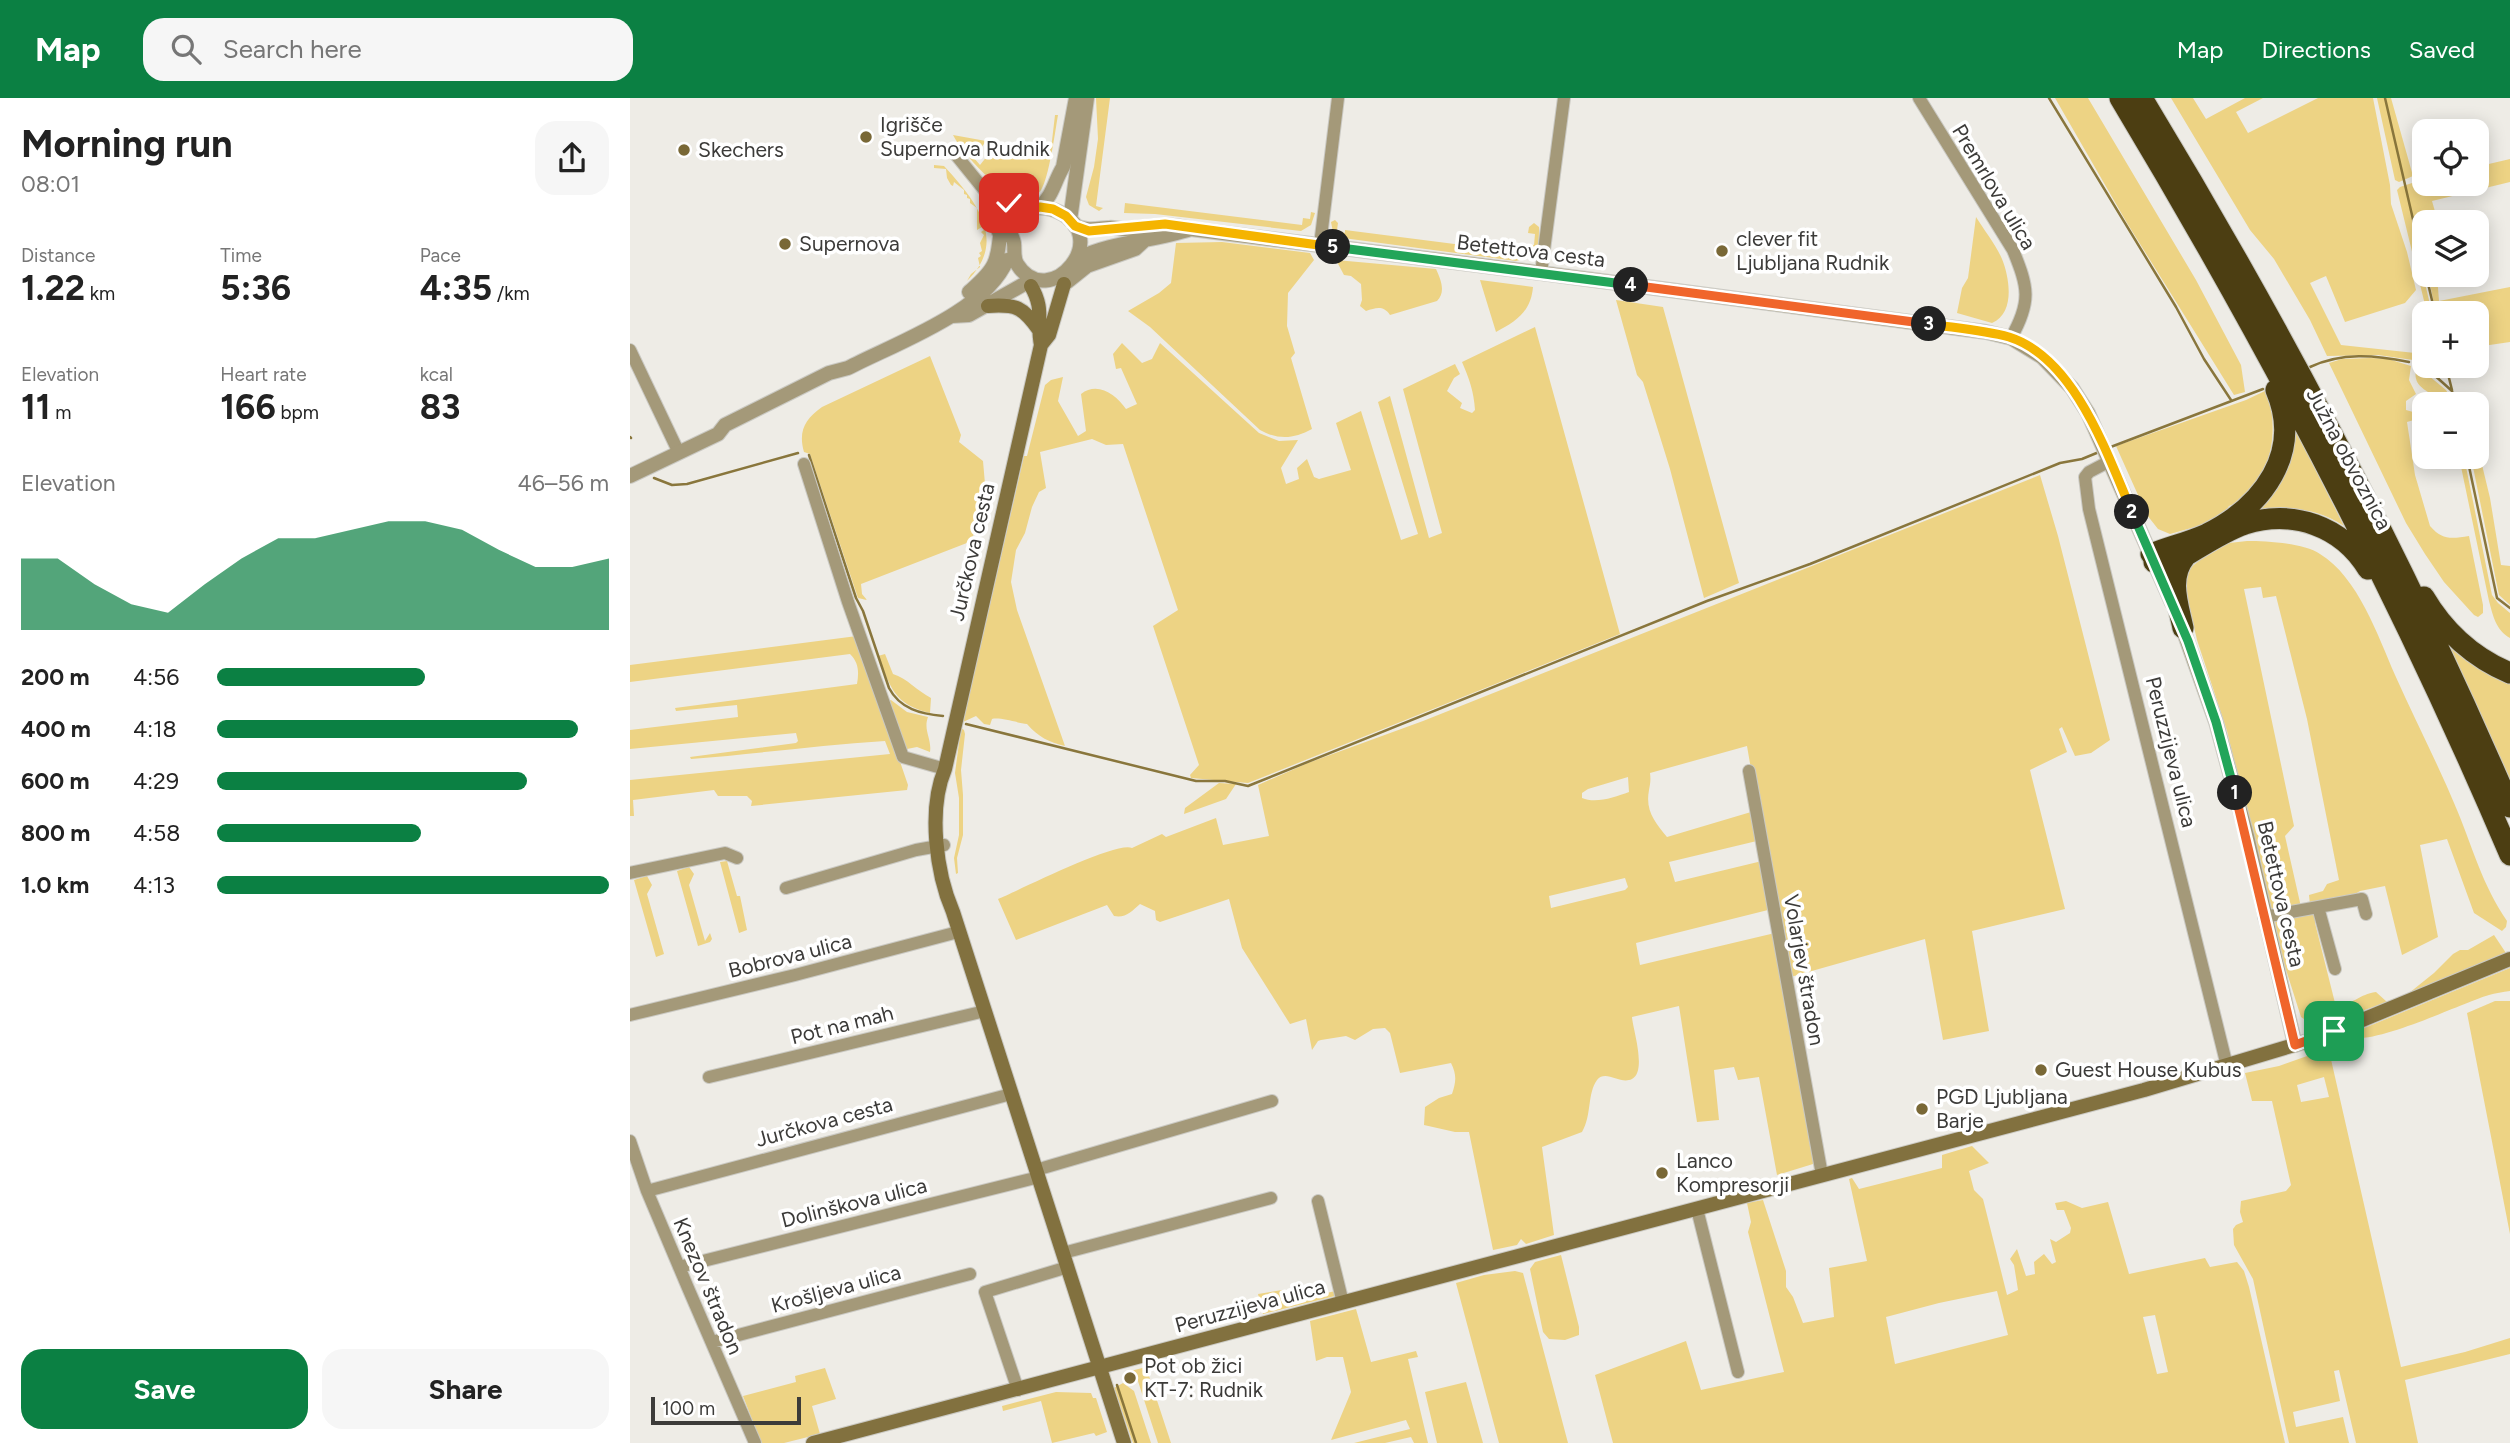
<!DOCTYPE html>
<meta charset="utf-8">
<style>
body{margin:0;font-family:Figtree,sans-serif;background:#f6f6f6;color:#222;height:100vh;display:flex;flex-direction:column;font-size:26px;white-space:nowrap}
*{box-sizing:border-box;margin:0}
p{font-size:23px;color:#767676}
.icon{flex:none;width:38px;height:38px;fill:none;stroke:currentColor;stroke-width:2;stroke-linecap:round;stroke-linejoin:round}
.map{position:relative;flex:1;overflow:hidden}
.panel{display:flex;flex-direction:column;background:#fff;width:630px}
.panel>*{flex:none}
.fabs{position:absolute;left:1782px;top:21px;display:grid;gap:14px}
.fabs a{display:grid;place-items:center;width:77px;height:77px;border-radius:14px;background:#fff;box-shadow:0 4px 18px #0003;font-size:35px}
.scale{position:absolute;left:21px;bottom:18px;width:150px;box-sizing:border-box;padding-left:7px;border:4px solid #3c3b39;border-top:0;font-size:19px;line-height:24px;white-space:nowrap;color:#3c3b39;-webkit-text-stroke:5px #fff;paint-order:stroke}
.pin{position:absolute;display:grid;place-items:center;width:60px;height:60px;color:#fff;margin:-30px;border-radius:14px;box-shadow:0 4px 10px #0006}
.km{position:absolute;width:35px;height:35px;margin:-18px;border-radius:50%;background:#222;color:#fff;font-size:19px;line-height:35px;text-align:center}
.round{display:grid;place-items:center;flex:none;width:74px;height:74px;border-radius:21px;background:#f6f6f6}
.overview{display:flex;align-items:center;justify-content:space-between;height:119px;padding:0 21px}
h1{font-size:38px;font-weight:700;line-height:52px}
.figures{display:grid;grid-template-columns:repeat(3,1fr);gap:10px;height:119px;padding:7px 21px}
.figures div{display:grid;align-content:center}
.figures b{font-size:35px;font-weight:700}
.figures small{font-size:19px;font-weight:400}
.figures p{font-size:19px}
.chart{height:196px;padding:14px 21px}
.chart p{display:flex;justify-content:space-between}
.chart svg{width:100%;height:126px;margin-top:7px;fill:#0b8043;opacity:.7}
.cta{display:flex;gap:14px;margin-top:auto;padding:14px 21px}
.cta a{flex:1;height:80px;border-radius:21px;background:#0b8043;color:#fff;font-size:28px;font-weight:700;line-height:80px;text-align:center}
.cta a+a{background:#f6f6f6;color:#222}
ul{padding:0 21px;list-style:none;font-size:23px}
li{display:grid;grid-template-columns:112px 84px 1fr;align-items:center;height:52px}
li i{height:18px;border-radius:9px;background:#0b8043}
header{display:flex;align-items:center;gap:42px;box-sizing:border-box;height:98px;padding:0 35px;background:#0b8043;color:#fff}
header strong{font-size:33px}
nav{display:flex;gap:38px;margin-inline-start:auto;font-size:24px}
.search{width:490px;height:63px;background:#f6f6f6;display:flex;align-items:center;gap:18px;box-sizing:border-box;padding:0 24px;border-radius:21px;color:#767676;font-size:26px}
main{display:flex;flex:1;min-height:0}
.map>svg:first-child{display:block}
.green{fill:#edd384;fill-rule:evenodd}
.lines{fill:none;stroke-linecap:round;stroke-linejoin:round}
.stream{stroke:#89763c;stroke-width:2.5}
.minor-casing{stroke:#cac9c3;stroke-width:14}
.tertiary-casing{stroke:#cac9c3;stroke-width:16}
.secondary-casing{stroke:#cac9c3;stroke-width:16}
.motorway-casing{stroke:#cac9c3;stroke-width:23}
.minor{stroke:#a49979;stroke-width:12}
.tertiary{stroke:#a49979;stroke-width:14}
.secondary{stroke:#82713f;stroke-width:14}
.motorway{stroke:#4c3e12;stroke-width:21}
.split-1-casing{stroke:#fff;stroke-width:14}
.split-2-casing{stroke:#fff;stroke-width:14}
.split-3-casing{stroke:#fff;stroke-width:14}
.split-4-casing{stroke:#fff;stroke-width:14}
.split-5-casing{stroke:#fff;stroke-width:14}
.split-6-casing{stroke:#fff;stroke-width:14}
.split-1{stroke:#f0652b;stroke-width:9}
.split-2{stroke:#22a559;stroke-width:9}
.split-3{stroke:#f5b400;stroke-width:9}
.split-4{stroke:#f0652b;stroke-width:9}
.split-5{stroke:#22a559;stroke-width:9}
.split-6{stroke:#f5b400;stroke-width:9}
.poi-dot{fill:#796836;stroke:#fff;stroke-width:2.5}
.labels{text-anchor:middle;stroke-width:7;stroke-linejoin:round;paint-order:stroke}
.poi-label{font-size:21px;fill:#3c3b39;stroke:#fff;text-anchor:start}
.street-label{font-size:21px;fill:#3c3b39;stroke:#fff}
</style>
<header>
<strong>Map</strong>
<div class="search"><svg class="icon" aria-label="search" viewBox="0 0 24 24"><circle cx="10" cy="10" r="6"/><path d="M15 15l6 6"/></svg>Search here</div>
<nav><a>Map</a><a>Directions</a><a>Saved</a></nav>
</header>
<main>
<section class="panel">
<div class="overview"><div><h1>Morning run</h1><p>08:01</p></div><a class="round"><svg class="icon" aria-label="share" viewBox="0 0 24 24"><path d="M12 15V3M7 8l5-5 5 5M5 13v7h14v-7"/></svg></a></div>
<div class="figures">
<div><p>Distance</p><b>1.22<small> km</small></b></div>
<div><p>Time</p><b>5:36</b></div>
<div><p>Pace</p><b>4:35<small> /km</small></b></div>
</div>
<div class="figures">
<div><p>Elevation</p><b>11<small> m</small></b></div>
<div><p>Heart rate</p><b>166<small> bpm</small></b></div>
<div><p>kcal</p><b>83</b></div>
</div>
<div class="chart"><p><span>Elevation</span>46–56 m</p>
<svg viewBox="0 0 160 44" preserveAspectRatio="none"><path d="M0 44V19L10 19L20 28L30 35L40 38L50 28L60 19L70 12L80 12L90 9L100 6L110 6L120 9L130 16L140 22L150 22L160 19V44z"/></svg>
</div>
<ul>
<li><b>200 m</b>4:56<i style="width:53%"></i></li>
<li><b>400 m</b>4:18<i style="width:92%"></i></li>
<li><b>600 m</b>4:29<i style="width:79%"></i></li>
<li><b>800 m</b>4:58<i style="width:52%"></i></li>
<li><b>1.0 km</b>4:13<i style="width:100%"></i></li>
</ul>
<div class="cta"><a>Save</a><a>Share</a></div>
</section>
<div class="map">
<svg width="1880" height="1345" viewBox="0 0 1880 1345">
<rect width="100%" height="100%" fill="#eeece6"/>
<path class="green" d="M466,0h14l-14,108 7,2 -4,3 -10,-6 -3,-8 8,-30 4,-28z
M1425,0h33l108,182 45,85 4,27 -11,3 -107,-172z
M1541,0h22l13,21 39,-21h18l-27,14 12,21 70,-35h55l17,87 1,19 16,48 9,38 -11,13 -60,19 -19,-46 -16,7 31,62 74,8 -2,7 -35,-5 -51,1 -17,-36 -36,-61 -24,-29z
M1747,0h14l22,78 -14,6 -4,-2z
M425,17h3c-3,17 -9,63 -17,75 -22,31 -79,-37 -88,-55l33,6 -12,17 6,7 8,-10 8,-2 2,-10 53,6z
M1880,61v23l-78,19 6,21h-14v38h-3l-1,2 12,51h-5l-30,-123 3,-3 24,-8v5h52v-17z
M304,67l10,1c31,34 65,74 23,115l4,-7 9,-7 -2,-9 3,-2 -2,-3 3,-2 -2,-8 4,-8 -3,-3 3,-2 -2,-3 -5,3v-22l-7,-5v-4l-3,-1v-3l-3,-1v-4l-10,-8 -1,4 -2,-1 -4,-7 -1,-9 -12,-1z
M495,105l177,22 1,-7 7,1 1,-7 4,1 -4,12 -10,6 -146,-17 -31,-1z
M1346,119c8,13 20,28 26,42 8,20 13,54 -10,64l-35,-10 5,-25 6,-10z
M705,122l3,3 -1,7 8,3v-3l180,23 1,-9 8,1 1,-11 -7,-1 1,-6 5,-4 5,4c0,11 0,26 -8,32l-2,-2 -13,4 -173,-23 -10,-6 -2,-10z
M592,144l88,11 4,7 -26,33 -1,33 8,27 -4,5 21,71c-18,10 -34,11 -52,1l-110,-103 -22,-16 31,-18 12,-10 5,-40z
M706,162l100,9c5,11 10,23 1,32l-47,14c-7,-10 -14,-7 -24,-4l-6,-5 2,-6 -1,-16 -10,-8 -7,-1z
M1798,177h9l2,26 71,-14v55l-34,5v-34h-40z
M850,182l53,7c-2,24 -16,34 -37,45z
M986,202l47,7 76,276 -35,15 -34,-129 -27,-87 -6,-7z
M905,229l85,307 -372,149 -57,-5 -1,-3 9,-10 -46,-139 25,-16 -55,-166 -17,1 -14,-6 -52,13 6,36 -7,4 -7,15 -7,26 -9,17 -5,32 6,28 48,136c-16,-4 -27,-9 -38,-22 -9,-1 -27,-7 -35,-5l-2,6 -6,-1 -8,-8 -13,6 61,-266h3l18,-71 6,-5 12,-3 -5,24 20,35 8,-5 -5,-37c17,-13 35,1 45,15l11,-5 -16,-36 -5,1 -3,-15 9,-11 20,20 10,-4 8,-16 99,90 20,8 19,-1 -17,28 5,16 13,-5 -2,-11 10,-9 7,18 5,2 32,-9 -15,-47 25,-12 40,129 17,-6 -40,-132 12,-6 39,142 13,-5 -39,-144 52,-25 5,10 -6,4 -7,13 15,12 -2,5 12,5 3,-3c-1,-18 -6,-32 -13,-48z
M300,258l31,79 -2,7 24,19 2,23 -13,57 -111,43 1,10 5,6 -9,-2 -48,-144 -6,-2c-6,-21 1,-33 18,-45z
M1740,260l18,1 23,7 -2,14 7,14 -10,7v9l7,2 11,-7v12l-17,5 8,53 15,51c12,14 21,13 39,10l14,69v8l-5,4 -4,-2 -30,-33 -19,-28 -19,-31 -77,-160 13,-4z
M1787,268l29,24 8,14c-9,0 -10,-1 -17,-6 -13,-9 -26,-13 -20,-32z
M1639,291c6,39 8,74 -22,104 -6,5 -10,11 -18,13l-5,8 -15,9 -39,11 -12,-5 -11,-14 -31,-69 130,-46z
M1666,333l48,95c-33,-21 -57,-19 -94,-10l42,-84z
M1846,342l14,58 11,67 9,1v39l-11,-10 -28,-138h5z
M1829,359h5l28,138 6,8 12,10v25c-14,-8 -17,-22 -21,-37z
M1410,377l18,61 52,204 -19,13 -16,3 -13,-29 -3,2 8,23 -37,18 35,139 -93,22 17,100 -46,9 -18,-101 -138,39 -40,-232 -97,27c1,8 0,11 -1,17 -4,21 6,32 18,47l84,-25 10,28 -92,22 6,20 87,-21 10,48 -136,34 4,22 135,-32 40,226 -2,5 -36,11 -18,-98 -21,3 -4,-13 -20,3 5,50 -22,2 -18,-116 -47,11c1,13 15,54 0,62 -12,6 -26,-10 -35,1 -10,14 -5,35 -15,52l-40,15 12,88 -28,9 -5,-5 -4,6 -24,5 -24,-118h-14l-31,-7 1,-18 14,-9 13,-4c4,-12 5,-19 -1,-31l-51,10 -10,-40 -5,-5 -12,1 -18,11 -9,-4 -25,4 -3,1 -6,9 -6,-31 -16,5 -48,-76 -13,-49 -69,23 -4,-2 -1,-9 -15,-7c-9,8 -14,14 -26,12l-7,-11 -91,35 -18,-41c22,-9 118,-58 134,-51l30,-14 4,3 50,-19 7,27 46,-9 -11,-51 50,-22 115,-42zM998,679l1,15c-14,5 -33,12 -47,6v-5l6,-4zM995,780l3,9 -3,3 -74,18 -2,-12z
M1617,443c20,0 57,2 73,13 38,23 58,82 75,121 20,45 43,89 62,135 17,41 25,74 50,111l-1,6 -4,4 -28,-18 -27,-74 -27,6 18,92 -36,18 -17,-69 -25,5 -15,9 -35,5 -1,-10 14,-4 4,-7 12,-4 -32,-161 -31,-123 -13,2 -2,-11 -17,2 50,237 -9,10 16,71 -27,6 -5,-5 -42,-177 -30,-91 -13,-56 6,-16 10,-8 29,-17z
M227,538l51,149 -1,5 -156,16 1,-5 -5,-5h-29l-4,-6 -81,10 1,16h-4v-36l260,-26 -5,-13c-65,4 -129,13 -194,18l-1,-2 106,-14 2,-2 -2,-8 -166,16v-19l108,-13 -1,-12 -61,6 -1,-3 182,-24c2,-12 2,-21 -7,-30l-220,28v-17z
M1816,544l64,36v104z
M255,556l8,20c14,4 24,17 38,24l-1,15c-37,-9 -39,-26 -52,-57z
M261,602l16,12 21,5c-5,13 4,22 2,35l-13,-5 -10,2 -5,-7 -14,-41z
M331,630l3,2 1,4 -4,36 2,25v40l-6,23 1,15 -2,1 -2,-16 5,-23v-37l-4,-25z
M589,685l17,1 -10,15 -42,15 1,-6z
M97,763l10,35h3l7,34 -8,3 -19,-71z
M59,769l5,7 -5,11 16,56 5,-8 2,6 -2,3 -12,4 -21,-75z
M17,778l5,9 -5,9 17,60 -8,3 -22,-77z
M1684,813l6,10 -5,2 20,80c20,3 21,-8 41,-11l11,10 -64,23h-10l-12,-8 -21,-66 -5,-29 4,-3z
M1864,837l12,18 -97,40 25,-20 19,-19 7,-4h8z
M1880,870v23c-7,1 -15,2 -21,4 -28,8 -120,54 -144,41z
M1865,903h15v233l-43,-221z
M1694,952l6,5 71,312 64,-15 45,-14v16l-105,26 13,63h-62l-17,-73 -5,1 6,30 -47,11 3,15 47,-10 6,26h-60l-36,-164 -19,-34 -1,-16 3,-4 7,-3 -3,-10 1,-11 45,-10 5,-6 -19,-84h-20l-7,-28 34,-7zM1694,979l5,20 -28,5 -4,-17z
M1342,1048l17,17 -20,8 5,19 9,9 24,96 11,-5 -4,-25 -4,-6 7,-10 9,27 9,-2 -1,-12 10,-8 8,10 4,-2 -6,-23 6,3 14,-9 1,-5 -7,-18h-7l-2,-7 11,-2 16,7 26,-6 21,72 76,-16 5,9 27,-5 7,9 5,16 36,156h-672l-18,-68 91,-34 15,49 83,-18 -36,-140 3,-10 -4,-19 16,-3 23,71v16l7,10 10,26 31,-6 -5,-49 38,-7 -18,-82 3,-1 7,11 83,-21v-13zM1367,1193l11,44 -113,29 -9,-47 53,-14zM1525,1217l13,57 -11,2 -14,-57z
M931,1157l18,72v8l-14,5 -16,-1 -6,-7 -13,-63 5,-7z
M885,1173l8,2 45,170h-69l-43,-160 28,-8z
M652,1192l4,13 49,-12v5l-72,18 -5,-20z
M726,1211l15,53 45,-11 2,6 -10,2 20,84h-14l-3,-6 -26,6h-31l56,-14 -4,-9 -75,20 20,-48 -8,-35h-16l-11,4 -6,-40z
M516,1269l25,76h-13l-23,-71 -12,1z
M195,1270l11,31 -24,7 8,28 -36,9h-23l-18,-47 53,-14 -1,-6z
M836,1284l17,61h-46l-12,-51z
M493,1285l11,8 17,52h-18l-19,-55z
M426,1294l35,1 2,5h3l11,34 -11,4 -2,-3 -42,10 -11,-42 -38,10 -1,-5z"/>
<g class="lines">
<path class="stream" d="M1419,0l127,209 28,52 27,41
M1755,0l39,169
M1796,177l9,38
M1792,266l30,27 4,13
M1816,268l6,24
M1680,269c32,-15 65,-12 99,-5
M0,339l1,1
M1478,350l155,-59
M179,357l47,143 7,13 26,77c11,21 32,26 54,28
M1837,359l30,141 13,10
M24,380l18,7 15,-1 111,-31
M336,626l230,57h29l23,5 459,-185 103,-37 250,-101 22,-4 17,-7
M487,1287l19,58"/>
<defs>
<path id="minor" d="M1289,0l94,152c15,37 19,51 -2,88
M322,52l42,52 12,22
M360,94l32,19
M357,105l12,32
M690,147l18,-147
M911,175l23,-175
M0,252l49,103
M1480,363l-21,11 -4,5 4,32 138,557
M174,366l44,138 55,155 42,12
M1119,673l73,404
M0,775l95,-20 12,5
M156,790l130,-38 28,-5
M1688,809l17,62
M1634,819l98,-18 4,15
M0,917l165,-40 163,-43
M79,979l276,-66
M0,1043l17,50 41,97 67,155
M406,1072l236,-69
M17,1093l364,-97
M688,1103l25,102
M1067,1111l41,163
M433,1155l208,-55
M49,1169l360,-90
M82,1244l258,-68
M388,1292l-33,-98 83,-25"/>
<path id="tertiary" d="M410,109c13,-12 14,-25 23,-40l13,-69
M440,122l17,-122
M445,128c13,5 20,3 33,2 5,-1 11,1 17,1 24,-2 42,-7 66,0l350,44 445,59 25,6 31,19 30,31 16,25 84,190
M447,161c36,-18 76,-17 114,-30
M437,184l20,-16 48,-17 12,-11
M339,194c9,-8 20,-17 25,-28 10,-22 -2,-33 24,-51 10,-6 24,-7 36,-3 64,24 -5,105 -37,54 -4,-7 -2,-13 -3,-21 -1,-6 -6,-13 -8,-19
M322,218l17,-1 57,-32
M0,378l88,-42 7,-9 104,-52 19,-5c48,-25 137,-56 159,-108
M1550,523l36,101 31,114 48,209"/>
<path id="secondary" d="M401,188c14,24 5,35 10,59l-96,424c-17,40 -9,104 8,143l171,531
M358,208c28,-2 35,1 51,24
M411,247l8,-10 15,-51
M183,1345l1331,-353 177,-53 189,-78"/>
<path id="motorway" d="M1490,0c146,243 279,496 390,757
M1512,0c138,227 263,465 368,709
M1521,456c18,-7 38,-12 56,-20 56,-28 96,-81 69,-144
M1524,464l8,2 11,-1c24,-13 46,-30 72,-39 48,-15 97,2 123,45
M1794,499c20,34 50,61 86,76
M1553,530c-5,-24 -15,-50 2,-71"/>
</defs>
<use href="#minor" class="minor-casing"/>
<use href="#tertiary" class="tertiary-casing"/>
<use href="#secondary" class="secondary-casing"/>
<use href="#motorway" class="motorway-casing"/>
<use href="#minor" class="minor"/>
<use href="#tertiary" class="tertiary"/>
<use href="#secondary" class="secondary"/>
<use href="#motorway" class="motorway"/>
</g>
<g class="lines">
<defs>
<path id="split-1" d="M1605,695l60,252 39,-14"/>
<path id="split-2" d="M1502,414l56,129 28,81 19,71"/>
<path id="split-3" d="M1299,226c27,4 54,6 80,13 66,21 98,117 123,175"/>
<path id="split-4" d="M1001,187l298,39"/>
<path id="split-5" d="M703,149l298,38"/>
<path id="split-6" d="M379,105l14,8 17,-4 13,2 13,7 9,10 14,5 76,-7 168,23"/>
</defs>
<use href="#split-1" class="split-1-casing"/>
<use href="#split-2" class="split-2-casing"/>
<use href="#split-3" class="split-3-casing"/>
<use href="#split-4" class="split-4-casing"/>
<use href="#split-5" class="split-5-casing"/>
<use href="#split-6" class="split-6-casing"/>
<use href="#split-1" class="split-1"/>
<use href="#split-2" class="split-2"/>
<use href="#split-3" class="split-3"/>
<use href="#split-4" class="split-4"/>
<use href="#split-5" class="split-5"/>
<use href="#split-6" class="split-6"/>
</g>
<g class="poi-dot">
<circle cx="236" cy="39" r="7"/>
<circle cx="54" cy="52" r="7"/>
<circle cx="155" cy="146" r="7"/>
<circle cx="1092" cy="153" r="7"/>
<circle cx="1411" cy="972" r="7"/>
<circle cx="1292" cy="1011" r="7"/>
<circle cx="1032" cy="1075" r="7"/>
<circle cx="500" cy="1280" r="7"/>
</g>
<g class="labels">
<g class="poi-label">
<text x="250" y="34">Igrišče<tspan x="250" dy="24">Supernova Rudnik</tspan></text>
<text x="68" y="59">Skechers</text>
<text x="1106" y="148">clever fit<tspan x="1106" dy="24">Ljubljana Rudnik</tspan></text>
<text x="169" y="153">Supernova</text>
<text x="1425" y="979">Guest House Kubus</text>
<text x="1306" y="1006">PGD Ljubljana<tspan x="1306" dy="24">Barje</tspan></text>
<text x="1046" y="1070">Lanco<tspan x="1046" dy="24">Kompresorji</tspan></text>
<text x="514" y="1275">Pot ob žici<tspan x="514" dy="24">KT-7: Rudnik</tspan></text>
</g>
<g class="street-label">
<text transform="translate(1364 89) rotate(59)" y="7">Premrlova ulica</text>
<text transform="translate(901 153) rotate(7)" y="7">Betettova cesta</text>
<text transform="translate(1719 361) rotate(62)" y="7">Južna obvoznica</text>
<text transform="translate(342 454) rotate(-77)" y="7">Jurčkova cesta</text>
<text transform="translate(1541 654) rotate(76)" y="7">Peruzzijeva ulica</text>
<text transform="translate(1651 796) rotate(77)" y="7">Betettova cesta</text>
<text transform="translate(160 858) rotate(-14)" y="7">Bobrova ulica</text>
<text transform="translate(1174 872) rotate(80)" y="7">Volarjev štradon</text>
<text transform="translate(212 927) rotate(-14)" y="7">Pot na mah</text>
<text transform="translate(194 1024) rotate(-15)" y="7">Jurčkova cesta</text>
<text transform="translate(224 1105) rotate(-14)" y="7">Dolinškova ulica</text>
<text transform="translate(78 1188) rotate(67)" y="7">Knezov štradon</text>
<text transform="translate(206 1191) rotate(-15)" y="7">Krošljeva ulica</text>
<text transform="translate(620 1208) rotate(-15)" y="7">Peruzzijeva ulica</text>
</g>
</g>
</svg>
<div class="fabs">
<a><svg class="icon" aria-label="locate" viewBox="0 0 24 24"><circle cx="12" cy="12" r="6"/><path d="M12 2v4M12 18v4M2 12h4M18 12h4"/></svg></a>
<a><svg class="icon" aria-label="layers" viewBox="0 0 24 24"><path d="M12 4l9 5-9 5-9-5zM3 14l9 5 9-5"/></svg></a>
<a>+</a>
<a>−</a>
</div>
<div class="scale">100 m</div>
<div class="pin" style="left:1704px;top:933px;background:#1e9e55"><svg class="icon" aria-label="arrive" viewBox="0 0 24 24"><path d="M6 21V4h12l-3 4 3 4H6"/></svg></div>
<div class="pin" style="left:379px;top:105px;background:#d93025"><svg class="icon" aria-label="check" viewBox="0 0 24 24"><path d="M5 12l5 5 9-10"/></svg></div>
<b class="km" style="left:1605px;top:695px">1</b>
<b class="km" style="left:1502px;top:414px">2</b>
<b class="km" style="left:1299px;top:226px">3</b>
<b class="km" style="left:1001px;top:187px">4</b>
<b class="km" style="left:703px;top:149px">5</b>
</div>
</main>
